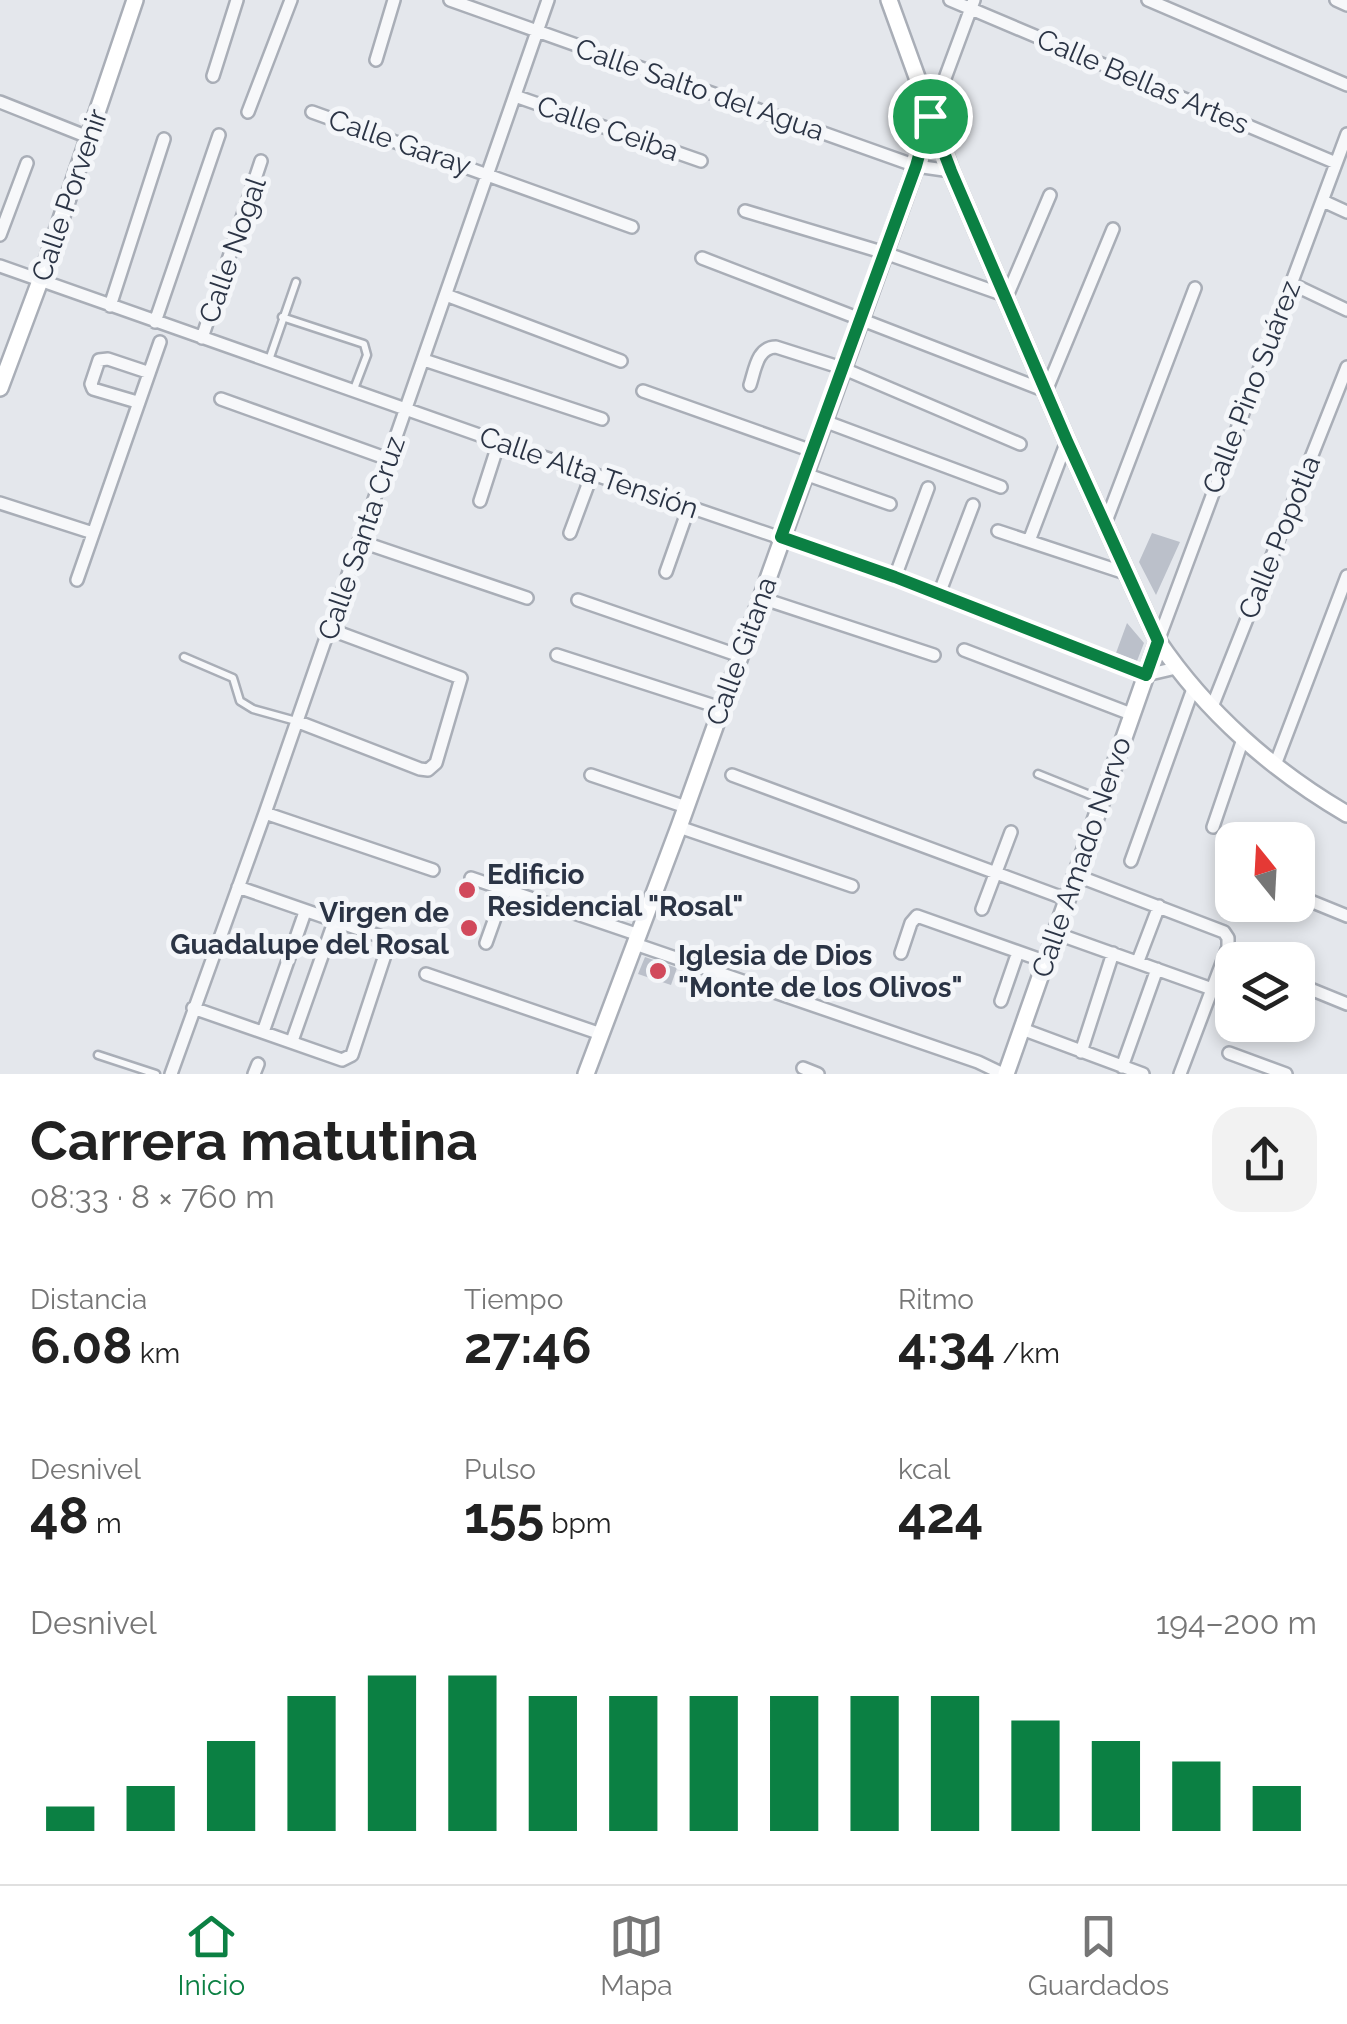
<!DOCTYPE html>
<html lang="es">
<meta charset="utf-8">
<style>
body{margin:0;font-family:Raleway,sans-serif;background:#f2f2f2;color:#222;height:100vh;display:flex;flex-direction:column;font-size:38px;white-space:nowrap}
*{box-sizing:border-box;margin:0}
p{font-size:32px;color:#767676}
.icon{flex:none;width:55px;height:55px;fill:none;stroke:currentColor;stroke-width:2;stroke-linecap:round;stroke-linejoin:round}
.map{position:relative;height:1074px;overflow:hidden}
.drawer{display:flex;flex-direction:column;background:#fff;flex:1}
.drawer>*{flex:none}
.needle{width:65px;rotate:342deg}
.fabs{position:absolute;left:1215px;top:822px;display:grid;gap:20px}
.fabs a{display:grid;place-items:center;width:100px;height:100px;border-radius:20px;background:#fff;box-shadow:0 5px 15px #0003;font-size:50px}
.pin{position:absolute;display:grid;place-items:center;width:85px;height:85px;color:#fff;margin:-42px;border:5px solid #fff;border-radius:50%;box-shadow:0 2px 10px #0007}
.round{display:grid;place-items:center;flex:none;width:105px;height:105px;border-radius:30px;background:#f2f2f2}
.head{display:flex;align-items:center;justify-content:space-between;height:170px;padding:0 30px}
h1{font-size:55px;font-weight:700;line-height:75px}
.stats{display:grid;grid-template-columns:repeat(3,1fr);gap:15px;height:170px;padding:10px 30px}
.stats div{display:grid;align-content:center}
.stats b{font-size:50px;font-weight:700}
.stats small{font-size:28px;font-weight:400}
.stats p{font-size:28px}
.chart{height:280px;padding:20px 30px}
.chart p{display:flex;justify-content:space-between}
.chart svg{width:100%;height:180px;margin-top:10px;stroke:#0b8043;stroke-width:6}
.tab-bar{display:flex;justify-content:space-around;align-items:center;height:140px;border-top:2px solid #e0e0e0;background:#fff;font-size:28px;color:#767676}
.tab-bar a{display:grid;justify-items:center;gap:5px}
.tab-bar .active{color:#0b8043}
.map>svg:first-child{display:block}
.building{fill:#bbc0ca}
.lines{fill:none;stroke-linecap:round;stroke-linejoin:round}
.lane-casing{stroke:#a9aeb7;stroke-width:11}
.street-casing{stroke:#a9aeb7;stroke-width:16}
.secondary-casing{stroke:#a9aeb7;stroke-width:20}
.lane{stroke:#f7f8fa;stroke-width:6}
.street{stroke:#f7f8fa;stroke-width:11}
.secondary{stroke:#fff;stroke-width:15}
.route-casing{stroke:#fff;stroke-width:20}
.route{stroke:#0b8043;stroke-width:12}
.poi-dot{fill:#d1495b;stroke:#f4f6f9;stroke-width:4}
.labels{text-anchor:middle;stroke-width:10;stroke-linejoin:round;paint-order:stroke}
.street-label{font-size:28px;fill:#2b3445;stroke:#f4f6f9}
.poi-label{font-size:28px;font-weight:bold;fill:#2b3445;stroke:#f4f6f9;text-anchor:start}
</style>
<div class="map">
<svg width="1347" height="1074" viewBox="0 0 1347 1074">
<rect width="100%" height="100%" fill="#e4e7ec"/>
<path class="building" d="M1152,533l28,9 -24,53 -17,-33z
M1127,623l17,20 -7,18 -21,-8z
M645,957l32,11 -6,17 -33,-11z"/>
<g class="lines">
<defs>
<path id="lane" d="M282,317l82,27 3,11 -13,34
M269,360l27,-78
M184,657l49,21 7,23 13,8 43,12
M1038,774l62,25
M98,1055l58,19"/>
<path id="street" d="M450,0l466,166 35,5
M950,0l386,163
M1148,0l199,85
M1336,0l11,5
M376,60l18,-60
M213,76l24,-76
M515,96l186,65
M0,102l88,35
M248,112l43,-112
M312,112l320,115
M931,116l43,-116
M1323,201l24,11
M745,211l140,42 122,43 43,-101
M0,235l27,-72
M702,258l344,133 67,-162
M0,266l499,176 396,135 251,98 30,-7
M1290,283l57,27
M446,295l175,66
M110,306l54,-167
M155,322l64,-187
M202,338l59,-177
M424,360l178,59
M750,385c5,-15 7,-38 26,-38l66,21 178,76
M643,391l169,60
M221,399l167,60
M137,402l-44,-13 -2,-5 8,-24 9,-1 39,13
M824,421l177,66
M805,474l85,30
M480,501l19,-59
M0,503l93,30
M1105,524l90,-236
M998,531l127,42
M570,533l22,-59
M359,541l168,57
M1029,541l38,-100
M666,572l23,-65
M895,577l33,-89
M77,580l83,-238
M939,594l34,-89
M761,598l173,57
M578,600l162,56
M1158,641l189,-507
M964,650l167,64
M557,655l164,53
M1212,707l135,-340
M296,721l124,48 8,1 8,-7 25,-85 -132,-49
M1275,765l72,-189
M591,775l95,32
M732,775l334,124
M265,813l168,57
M679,827l173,59
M1213,827l30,-88
M1131,861l63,-175
M1075,875l149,57 4,6v9l-48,127
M471,878l168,57
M1298,896l49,20
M982,909l29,-77
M1055,933l157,56
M486,943l19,-53
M635,944l343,118 25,12
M901,953l10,-30 6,-7 127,45
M1138,961l21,-55
M426,974l175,60
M1298,984l49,20
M1001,1001l17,-49
M193,1008l149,52 10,-5 35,-106 -5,-12 -144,-50
M1022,1029l121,45
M263,1032l42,-120
M292,1041l42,-119
M1081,1052l32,-99
M1229,1053l57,21
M1122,1067l35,-98
M803,1068l15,6
M171,1074l94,-261 283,-813
M254,1074l4,-10"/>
<path id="secondary" d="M889,0l62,171 116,270 91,200c48,71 115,130 189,173
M0,388l40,-107 95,-281
M586,1074l93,-247 237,-661 15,-50
M1006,1074l152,-433"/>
</defs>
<use href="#lane" class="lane-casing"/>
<use href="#street" class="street-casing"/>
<use href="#secondary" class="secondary-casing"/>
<use href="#lane" class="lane"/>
<use href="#street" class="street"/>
<use href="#secondary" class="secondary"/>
</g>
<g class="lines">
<defs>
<path id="route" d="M930,116l21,55 116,270 91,200 -12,34 -251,-98 -114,-40 135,-371z"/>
</defs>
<use href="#route" class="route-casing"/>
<use href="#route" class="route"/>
</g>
<g class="poi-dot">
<circle cx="467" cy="890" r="10"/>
<circle cx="469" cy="928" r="10"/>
<circle cx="658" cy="971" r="10"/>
</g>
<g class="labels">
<g class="street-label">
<text transform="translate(1143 81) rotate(23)" y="10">Calle Bellas Artes</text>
<text transform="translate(700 89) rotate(19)" y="10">Calle Salto del Agua</text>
<text transform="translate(608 128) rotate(19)" y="10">Calle Ceiba</text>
<text transform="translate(400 142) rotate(19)" y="10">Calle Garay</text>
<text transform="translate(69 195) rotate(-71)" y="10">Calle Porvenir</text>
<text transform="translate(232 250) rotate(-71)" y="10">Calle Nogal</text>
<text transform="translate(1251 387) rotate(-69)" y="10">Calle Pino Suárez</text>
<text transform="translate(589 472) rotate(19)" y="10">Calle Alta Tensión</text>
<text transform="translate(1279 537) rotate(-68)" y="10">Calle Popotla</text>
<text transform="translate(361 538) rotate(-71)" y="10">Calle Santa Cruz</text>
<text transform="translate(741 651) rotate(-70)" y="10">Calle Gitana</text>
<text transform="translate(1081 857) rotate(-71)" y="10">Calle Amado Nervo</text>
</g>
<g class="poi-label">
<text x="487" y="884">Edificio<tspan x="487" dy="32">Residencial "Rosal"</tspan></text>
<text x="449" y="922" text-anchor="end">Virgen de<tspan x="449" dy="32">Guadalupe del Rosal</tspan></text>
<text x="678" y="965">Iglesia de Dios<tspan x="678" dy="32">"Monte de los Olivos"</tspan></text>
</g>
</g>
</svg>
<div class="fabs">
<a><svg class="needle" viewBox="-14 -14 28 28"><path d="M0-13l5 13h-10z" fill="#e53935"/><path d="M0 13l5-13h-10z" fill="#767676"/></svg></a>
<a><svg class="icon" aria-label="layers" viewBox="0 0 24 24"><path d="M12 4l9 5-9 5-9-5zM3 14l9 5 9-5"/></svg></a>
</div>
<div class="pin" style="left:930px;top:116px;background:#1e9e55"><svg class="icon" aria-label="arrive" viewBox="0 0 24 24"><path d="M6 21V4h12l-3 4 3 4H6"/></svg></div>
</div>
<section class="drawer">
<div class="head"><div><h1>Carrera matutina</h1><p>08:33 · 8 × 760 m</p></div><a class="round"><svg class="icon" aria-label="share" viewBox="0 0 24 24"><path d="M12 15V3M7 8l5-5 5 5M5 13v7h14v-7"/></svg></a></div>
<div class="stats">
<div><p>Distancia</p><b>6.08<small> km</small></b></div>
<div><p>Tiempo</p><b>27:46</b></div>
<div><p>Ritmo</p><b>4:34<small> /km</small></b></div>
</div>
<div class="stats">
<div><p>Desnivel</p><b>48<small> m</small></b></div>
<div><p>Pulso</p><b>155<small> bpm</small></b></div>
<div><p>kcal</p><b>424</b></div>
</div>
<div class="chart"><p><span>Desnivel</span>194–200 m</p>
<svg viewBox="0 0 160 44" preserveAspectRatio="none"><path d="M5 44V38M15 44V33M25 44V22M35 44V11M45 44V6M55 44V6M65 44V11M75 44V11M85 44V11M95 44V11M105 44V11M115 44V11M125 44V17M135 44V22M145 44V27M155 44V33"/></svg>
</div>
</section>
<nav class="tab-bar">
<a class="active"><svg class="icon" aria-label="home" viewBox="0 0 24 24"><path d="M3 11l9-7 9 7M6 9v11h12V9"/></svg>Inicio</a>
<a><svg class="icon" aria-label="map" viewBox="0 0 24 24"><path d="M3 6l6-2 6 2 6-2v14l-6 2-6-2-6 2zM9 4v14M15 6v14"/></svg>Mapa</a>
<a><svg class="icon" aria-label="saved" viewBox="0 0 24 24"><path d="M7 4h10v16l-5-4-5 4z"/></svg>Guardados</a>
</nav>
